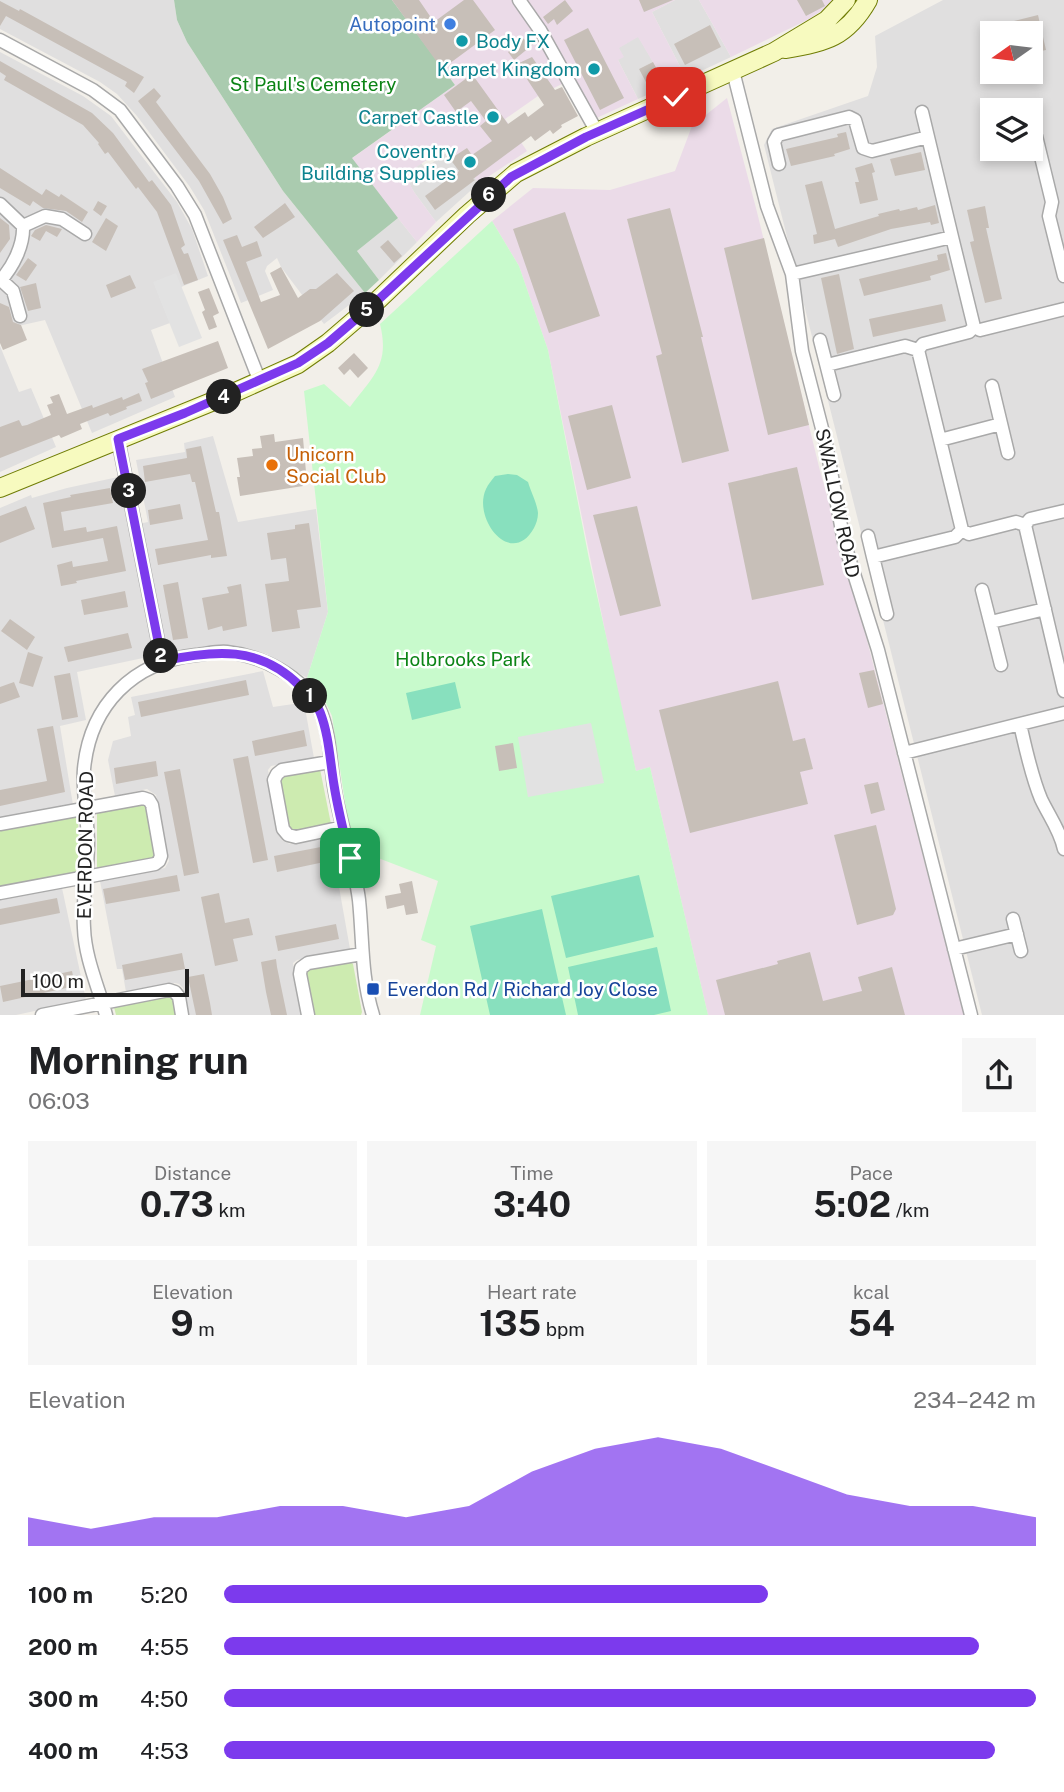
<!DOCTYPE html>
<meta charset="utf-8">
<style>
body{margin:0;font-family:"Public Sans",sans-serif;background:#f6f6f6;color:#202124;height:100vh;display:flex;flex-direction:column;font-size:26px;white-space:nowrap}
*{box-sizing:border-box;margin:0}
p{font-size:23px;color:#757577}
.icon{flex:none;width:38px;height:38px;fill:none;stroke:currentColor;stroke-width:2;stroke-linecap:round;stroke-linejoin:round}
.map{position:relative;height:1015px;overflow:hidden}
.side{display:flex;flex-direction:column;background:#fff;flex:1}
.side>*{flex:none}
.needle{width:46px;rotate:256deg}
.buttons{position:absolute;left:980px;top:21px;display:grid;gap:14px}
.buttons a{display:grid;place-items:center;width:63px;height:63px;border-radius:0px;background:#fff;box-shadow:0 4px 10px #0003;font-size:35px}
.scale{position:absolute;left:21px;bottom:18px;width:168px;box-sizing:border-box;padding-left:7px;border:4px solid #222;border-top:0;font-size:19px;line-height:24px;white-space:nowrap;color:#222;-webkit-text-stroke:5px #fff;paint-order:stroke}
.pin{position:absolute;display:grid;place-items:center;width:60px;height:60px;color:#fff;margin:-30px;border-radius:14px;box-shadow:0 4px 10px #0006}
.km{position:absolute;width:35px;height:35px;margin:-18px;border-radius:50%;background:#222;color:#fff;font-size:19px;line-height:35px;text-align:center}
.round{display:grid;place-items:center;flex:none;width:74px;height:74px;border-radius:0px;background:#f6f6f6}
.summary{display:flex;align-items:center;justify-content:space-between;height:119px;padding:0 28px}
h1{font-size:38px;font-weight:700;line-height:52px}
.stats{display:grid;grid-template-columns:repeat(3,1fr);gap:10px;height:119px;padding:7px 28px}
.stats div{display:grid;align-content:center;border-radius:0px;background:#f6f6f6;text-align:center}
.stats b{font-size:35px;font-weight:700}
.stats small{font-size:19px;font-weight:400}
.stats p{font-size:19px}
.chart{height:196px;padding:14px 28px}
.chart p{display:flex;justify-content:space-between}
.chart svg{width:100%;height:126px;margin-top:7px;fill:#7c3aed;opacity:.7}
ul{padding:0 28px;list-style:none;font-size:23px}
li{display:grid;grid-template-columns:112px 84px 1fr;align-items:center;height:52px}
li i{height:18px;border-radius:9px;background:#7c3aed}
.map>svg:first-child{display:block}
.residential{fill:#e0dfdf;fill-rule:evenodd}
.industrial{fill:#ebdbe8}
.grass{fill:#cdebb0}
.cemetery{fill:#aacbaf}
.park{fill:#c8facc}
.pitch{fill:#88e0be}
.parking{fill:#e2e2e2}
.building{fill:#c7bfb8}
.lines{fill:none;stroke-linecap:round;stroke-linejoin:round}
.street-casing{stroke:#a9a9a9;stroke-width:15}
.secondary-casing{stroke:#707d05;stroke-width:20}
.street{stroke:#fff;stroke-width:12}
.secondary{stroke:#f7fabf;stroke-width:18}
.route-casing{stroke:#fff;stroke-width:14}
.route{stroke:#7c3aed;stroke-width:9}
.shop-dot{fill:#3f7fe0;stroke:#fff;stroke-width:2.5}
.culture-dot{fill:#0f9aa8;stroke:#fff;stroke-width:2.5}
.food-dot{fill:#e8710a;stroke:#fff;stroke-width:2.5}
.transit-dot{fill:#1a4fb4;stroke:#fff;stroke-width:2.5}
.labels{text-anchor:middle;stroke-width:5;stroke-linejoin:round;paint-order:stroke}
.shop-label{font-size:19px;fill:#366cbe;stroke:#fff;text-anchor:end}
.culture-label{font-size:19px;fill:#0d838f;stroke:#fff;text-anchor:end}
.park-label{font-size:19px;fill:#0c8416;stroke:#fff}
.food-label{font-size:19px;fill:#c56008;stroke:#fff;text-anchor:start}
.street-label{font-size:19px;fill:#222;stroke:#fff}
.transit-label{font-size:19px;fill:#164399;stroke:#fff;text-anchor:start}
</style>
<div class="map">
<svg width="1064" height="1015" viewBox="0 0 1064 1015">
<rect width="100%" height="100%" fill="#f2efe9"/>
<path class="residential" d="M0,0h174l3,20 10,22 96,149 82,102 -41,31 -43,-57 -4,-9 -10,8 -2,5 8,19 -32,13 -37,-93 -14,-23 -53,-71 -20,-22 -17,-12 -100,-53z
M675,0h24l32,57 -45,21 -34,-66z
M943,0h121v1015h-82l-218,-870 8,-16 96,-33 9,-29 -2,-31zM992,33h39v39h-39zM992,110h39v39h-39z
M638,36l29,50 -29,13 -20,-39v-12z
M0,52l83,44 28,20 66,86 15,27 16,47 -49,20 11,27 -19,7 24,67 -83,36 -47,-113 -45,10z
M452,149l27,34 -43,39 -22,-30 -9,-16 16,-13 4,5z
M398,218l19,24 -38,38 -22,-29z
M0,346l19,46 12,-4 25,59 -56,25z
M213,436l25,86 78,-13 12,103 -21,66 -40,-24 -21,-6 -18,-2 -47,4 -104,22 9,48 -26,6 13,79 -73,14v-311l31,-13 1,3 35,-10 51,-11 10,49 20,-4 -12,-62 49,-8 -1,-9z
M263,671l10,36 27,-4 5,5 9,50 -43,8 -3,4 11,65 4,6 7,3 40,-8 20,113 -53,11 -4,3 9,52h-115l-4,-27 -4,-4 -4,-1 -49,9 -4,-23h-5l-17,-88 65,-13 4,-7 -13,-66 -9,-6 -32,7 -7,-36 5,-19 18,-5 -3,-19 7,-2 -4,-18z
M62,888l24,112 -70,15h-16v-115z"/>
<path class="industrial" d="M392,0h283l-23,12 34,66 -19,8 -29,-49 -19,11 5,9 -6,3 20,39 -48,22 -22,-40 -30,15 -33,23 22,32 -48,32 -31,-38 -43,30 9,17 22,30 -19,20 -66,-83 104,-74z
M699,0h138l-28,19 -78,38z
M727,98l30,114 63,259 35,123 109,421h-256l-58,-248 -14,4 -17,-71 -71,-350 -29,-84 -27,-45 41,-33 77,2 65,-19 17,-45z"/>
<path class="grass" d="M320,769l11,55 -38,8 -5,-4 -8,-48 2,-4z
M143,803l4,3 8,49 -2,4 -56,10v-57z
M78,815l1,34 -3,25 -76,14v-58z
M350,961l3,3 9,48 -1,3h-47l-8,-42 2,-4z
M168,996l5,2 3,17h-60l-2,-8z"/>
<path class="cemetery" d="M174,0h218l63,85 -103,73 46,60 -41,33 22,29 -14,13 -82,-102 -96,-149 -10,-22z"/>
<path class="park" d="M492,221l27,45 29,84 41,209 47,212 14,-4 58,248h-288l16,-69 -15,-6 17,-59 -86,-33 -20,-132 -7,-15 -18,-23 21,-66 -24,-221 20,-7 26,23c23,-31 40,-42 30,-83z"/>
<path class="pitch" d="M508,474l9,1 11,7c3,10 9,21 10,31 0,6 -2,11 -4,15 -23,41 -62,-10 -48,-39 2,-5 6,-9 9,-13z
M455,682l6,26 -49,12 -6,-27z
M639,875l15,62 -88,21 -15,-62z
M542,909l24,106h-76l-20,-89z
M657,947l14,64 -17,4h-76l-10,-48z"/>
<path class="parking" d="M176,273l26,65 -23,9 -26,-65z
M591,723l13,60 -76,14 -10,-60z"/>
<path class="building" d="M392,0h27l15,22 30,-22h9l22,30 -53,39z
M565,0l8,11 -16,14 -3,-6 -6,5 -5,-7z
M639,0h34l-29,12z
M797,0h25l3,6 -19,10z
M0,1l19,10 1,-2 124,68 -10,16 -9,-7 2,-4 -121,-66 -6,10z
M1038,15l8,35 -15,3v-20h-35l-2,-7z
M710,25l11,22 -36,18 -11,-21z
M588,28l36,70 -24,12 -36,-70z
M532,34l4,8 -22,18 -6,-8 6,-4 -2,-3 10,-8 3,3z
M532,57l23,33 7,-3 16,29 -17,9 1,2 -9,7 -3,-4 -15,11 -4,-5 -58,43 2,1 -40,30 -10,-14 34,-25 -9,-12 17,-11 5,7 20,-14 -12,-15 6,-5 -15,-20 -15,11 -12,-17 28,-21 36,50 17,-12 3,5 16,-12 -27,-41z
M0,61l92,52 21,20 36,49 3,-2 19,25 14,40 -4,3 3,6 4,-1 10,27 -14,5 -27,-73 -19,-25 -2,2 -28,-37 -3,2 -7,-10 1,-1 -16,-18 -79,-45 2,-4 -6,-4z
M653,62l8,15 -14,7 -8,-15z
M154,88l7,8 -5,6 54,72 13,23 9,22 -9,5 -24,-43 -61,-80z
M846,132l4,17 -16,5 1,2 -44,10 -5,-17 52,-12 -1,-3z
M921,152l4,18 -30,6 -5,-17z
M872,163l3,9 -3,1 6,27 -18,4 -5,-22h4l-4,-14z
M0,168l42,27 4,-6 13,8 2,-3 27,18 -6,10 -16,-11 -23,-3 -10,-7 -3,5 -30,-18z
M822,181l13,48 44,-13 -1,-2 21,-5 1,2 17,-4 1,3 17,-5 4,18 -8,2 -1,-3 -39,7 -53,18 -3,-8 -21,5 -1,-9 4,-1 -12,-49z
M98,201l9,5 -6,10 -8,-6z
M285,203l10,14 -32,21 -9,-11z
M985,206l4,22h-3l16,71 -17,4 -15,-61 4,-1 -7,-31z
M670,208l33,129h-2l28,114 -47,12 -26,-107 6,-2 -35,-135z
M565,212l35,104 -51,17 -36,-104z
M0,218l9,7 1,14 -10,14z
M106,218l12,8 -12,25 -14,-9z
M46,225l16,4 -5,8 -11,-6 -6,10 -9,-5 4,-6z
M237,235l5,12 15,-6 5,15 -16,6 15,40 19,-7 -10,-22 11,-6 17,31 12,-9h6l21,-16 17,18 -34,30 -52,28 -45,-109z
M764,238l45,187 -41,10 -44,-187z
M388,240l14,16 -8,7 -14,-16z
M946,253l4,17 -20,6 1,4 -67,16 -5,-17 79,-19 -1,-5z
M28,258l9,7 -11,16 -10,-6z
M839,274l15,75 -17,5 -16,-76z
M130,275l6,13 -25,10 -5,-13z
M36,283l5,25 -13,3 -8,-24z
M209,288l10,25 -6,3 4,11 -8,3 -7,-18 3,-2 -7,-18z
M0,303l9,4 4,15 8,3 6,15 -24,10 -3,-7z
M942,304l4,17 -73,16 -4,-18z
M218,341l10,27 -77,31 -6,-16 3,-1 -6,-13z
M354,353l14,15 -10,10 -8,-9 -6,6 -6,-7z
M139,393l3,8 -16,6 1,2 -17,7 -2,-3 -28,11 2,5 -21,9 -2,-3 -59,23v-31l19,-7 3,6 5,-1 24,-10 -4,-10 6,-2 -3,-6 9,-3 8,20 25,-9 1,3 29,-11 1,3z
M612,405l19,73 -44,12 -19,-74z
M274,434l1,8 28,-4 3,34 -5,1 2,13 -63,10 -3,-19h3l-3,-19 16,-2 -1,-7 10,-1 -2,-12z
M201,446l15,66h3l8,44 -16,2v-3l-53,10 -3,-16 53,-9 -13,-58h-3l-2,-8 -45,8 -2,-16 44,-8 -1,-9z
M797,467l27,118 -72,15 -24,-117z
M110,488l3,15 -52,9 3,19 22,-4 1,5 30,-6 9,45 -50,10 1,2 -16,3 -4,-21 15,-4 1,6 35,-6 -5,-23 -51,10 -9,-45 28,-6 -1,-2z
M180,504l3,15 -33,6 -2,-15z
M26,506l9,23 -35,14v-27z
M637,506l24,100 -41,10 -27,-101z
M309,523l12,84 -24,3 3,18 -28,4 -7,-48 24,-3 -3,-23 -15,2 -4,-27 28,-4v-4z
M178,582l10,56 -15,2 -10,-55z
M241,584l6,42 -24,5 -1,-5 -14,4 -6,-32 27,-5 -2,-6z
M125,591l3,16 -44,8 -3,-15z
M10,619l25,18 -8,13 -26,-19z
M128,633l4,15 -64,14 -4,-15z
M28,652l15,5 -10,30 -14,-4z
M874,670l9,34 -15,4 -9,-35z
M70,673l8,44 -16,3 -8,-44z
M246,680l3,15 -108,22 -3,-15z
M778,681l15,60 12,-3 8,31 -13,3 8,32 -118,29 -31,-123z
M14,682l6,15 -20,7v-17z
M53,726l12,66 -65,14v-16l47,-9 -10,-52z
M304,730l3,16 -52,10 -3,-15z
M513,743l4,25 -18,3 -4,-25z
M248,756l20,104 -15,3 -20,-104z
M156,761l2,15 -42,8 -2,-16z
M180,769l19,104 -15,3 -20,-104z
M878,782l7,28 -14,4 -7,-29z
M876,825l20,84 -3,6 -36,10 -23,-90z
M326,846l3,15 -52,11 -3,-16z
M177,875l3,16 -74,13 -3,-15z
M412,881l6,32 -12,2 -2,-10 -17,4 -2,-13 16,-3 -2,-9z
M219,893l6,30 24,-5 4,17 -20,4 5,22 -23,5 -14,-69z
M57,898l3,15 -60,12v-16z
M336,924l3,15 -61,12 -3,-15z
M810,952l13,49 39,-10 -4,-14 34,-10 13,48h-180l-9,-35 62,-16 -1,-3z
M182,953l3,16 -60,11 -3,-15z
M276,959l1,8 10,48h-16l-5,-23 -5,-30z
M72,971l3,15 -72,16 -3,-16z
M204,974l6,29 2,12h-16l-8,-38z"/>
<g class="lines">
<defs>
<path id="street" d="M519,0l21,30 57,102
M0,40l93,50 27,20 57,76 18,29 65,167
M733,71l34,135 25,68 10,77 24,93 18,98 34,108 93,365
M922,112l6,25
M1036,136l16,66 -3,14 15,60
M779,164l-5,-22 4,-7 71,-18 6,3 8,28 9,3 56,-14 24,100
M0,204l23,22c1,19 -10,41 -23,55
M23,226l22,-10 17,3 23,15
M792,274l160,-37 22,90
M1,280l12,11 7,25
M820,340l14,55
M918,350l44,180
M827,365l78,-19 13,4 5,-6 46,-12 5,-5 6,3 84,-21
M992,386l16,67
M118,439l44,222
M940,440l61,-16
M1025,525l39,166
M962,530l7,4 47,-12 9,3 5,-6 34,-8
M868,536l5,21 82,-20 7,-7
M873,557l14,57
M982,590l19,75
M991,622l54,-13
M1020,724c6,26 11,51 21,75 8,17 19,31 23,50
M904,753l160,-40
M330,762l-48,8 -5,4 -3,6 9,49 5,6 8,2 47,-10
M0,824l143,-26 6,2 3,5 9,51 -2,5 -4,3 -155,29
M1013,919l8,32
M954,949l63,-15
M42,1015l127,-25 6,2 4,5 3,18
M106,1015c-8,-29 -21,-57 -22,-87 -2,-28 4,-56 4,-85 0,-22 -6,-53 -4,-74 6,-64 49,-107 112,-114 10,-1 21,-4 31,-3 35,4 75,24 92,56 11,23 11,53 15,78 6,38 20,75 25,114 4,39 2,77 14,115
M308,1015l-8,-41 1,-6 7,-5 54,-9"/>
<path id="secondary" d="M785,49c40,-6 62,-12 83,-49
M0,488l231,-94 67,-30 30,-21 50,-43 89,-85 49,-42 70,-36 188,-85 53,-32 19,-20"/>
</defs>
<use href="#street" class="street-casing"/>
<use href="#secondary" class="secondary-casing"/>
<use href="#street" class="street"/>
<use href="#secondary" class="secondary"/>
</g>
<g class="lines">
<defs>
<path id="route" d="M350,858c-6,-24 -12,-48 -16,-73 -4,-24 -5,-50 -14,-73 -4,-10 -12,-18 -19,-25 -41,-42 -87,-37 -139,-26l-44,-222 67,-26 113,-50 30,-20 50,-43 133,-123 75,-40 90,-40"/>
</defs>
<use href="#route" class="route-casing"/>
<use href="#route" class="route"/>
</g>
<circle class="shop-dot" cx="450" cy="24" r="7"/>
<g class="culture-dot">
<circle cx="462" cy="41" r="7"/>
<circle cx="594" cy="69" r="7"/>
<circle cx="493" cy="117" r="7"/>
<circle cx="470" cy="162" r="7"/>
</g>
<circle class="food-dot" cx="272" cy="465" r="7"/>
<rect class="transit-dot" x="366" y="982" width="14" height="14" rx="3.5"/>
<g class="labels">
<g class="shop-label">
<text x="436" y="31">Autopoint</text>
</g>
<g class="culture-label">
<text x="476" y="48" text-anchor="start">Body FX</text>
<text x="580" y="76">Karpet Kingdom</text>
<text x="479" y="124">Carpet Castle</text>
<text x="456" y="158">Coventry<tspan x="456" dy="22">Building Supplies</tspan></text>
</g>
<g class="park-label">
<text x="313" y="91">St Paul's Cemetery</text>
<text x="463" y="666">Holbrooks Park</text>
</g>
<g class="food-label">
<text x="286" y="461">Unicorn<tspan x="286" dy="22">Social Club</tspan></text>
</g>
<g class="street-label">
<text transform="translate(838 503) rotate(78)" y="7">SWALLOW ROAD</text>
<text transform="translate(85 845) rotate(-89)" y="7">EVERDON ROAD</text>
</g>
<g class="transit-label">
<text x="387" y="996">Everdon Rd / Richard Joy Close</text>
</g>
</g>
</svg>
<div class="buttons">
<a><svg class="needle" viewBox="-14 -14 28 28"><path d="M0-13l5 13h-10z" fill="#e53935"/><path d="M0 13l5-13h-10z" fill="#757577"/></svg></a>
<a><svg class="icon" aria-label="layers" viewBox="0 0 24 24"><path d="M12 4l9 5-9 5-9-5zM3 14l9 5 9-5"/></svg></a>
</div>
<div class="scale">100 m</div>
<div class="pin" style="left:350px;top:858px;background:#1e9e55"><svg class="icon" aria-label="arrive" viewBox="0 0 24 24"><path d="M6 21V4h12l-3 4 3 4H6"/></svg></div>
<div class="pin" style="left:676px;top:97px;background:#d93025"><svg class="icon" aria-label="check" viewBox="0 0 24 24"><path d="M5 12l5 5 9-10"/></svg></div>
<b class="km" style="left:310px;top:696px">1</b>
<b class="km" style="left:161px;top:656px">2</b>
<b class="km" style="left:129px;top:491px">3</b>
<b class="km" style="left:224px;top:397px">4</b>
<b class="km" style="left:367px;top:310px">5</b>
<b class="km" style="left:489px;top:195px">6</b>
</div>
<section class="side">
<div class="summary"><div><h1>Morning run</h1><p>06:03</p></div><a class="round"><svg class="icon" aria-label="share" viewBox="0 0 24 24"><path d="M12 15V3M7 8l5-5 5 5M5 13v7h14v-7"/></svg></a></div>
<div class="stats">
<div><p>Distance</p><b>0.73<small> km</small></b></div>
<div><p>Time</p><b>3:40</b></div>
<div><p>Pace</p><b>5:02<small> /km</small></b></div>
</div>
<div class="stats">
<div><p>Elevation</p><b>9<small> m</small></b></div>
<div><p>Heart rate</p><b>135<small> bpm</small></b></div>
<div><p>kcal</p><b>54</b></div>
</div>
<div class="chart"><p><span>Elevation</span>234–242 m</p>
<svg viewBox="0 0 160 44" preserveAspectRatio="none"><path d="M0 44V34L10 38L20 34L30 34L40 30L50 30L60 34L70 30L80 18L90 10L100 6L110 10L120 18L130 26L140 30L150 30L160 34V44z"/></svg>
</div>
<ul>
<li><b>100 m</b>5:20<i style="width:67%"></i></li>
<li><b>200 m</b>4:55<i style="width:93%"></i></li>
<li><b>300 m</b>4:50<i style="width:100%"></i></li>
<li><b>400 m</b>4:53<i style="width:95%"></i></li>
</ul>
</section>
